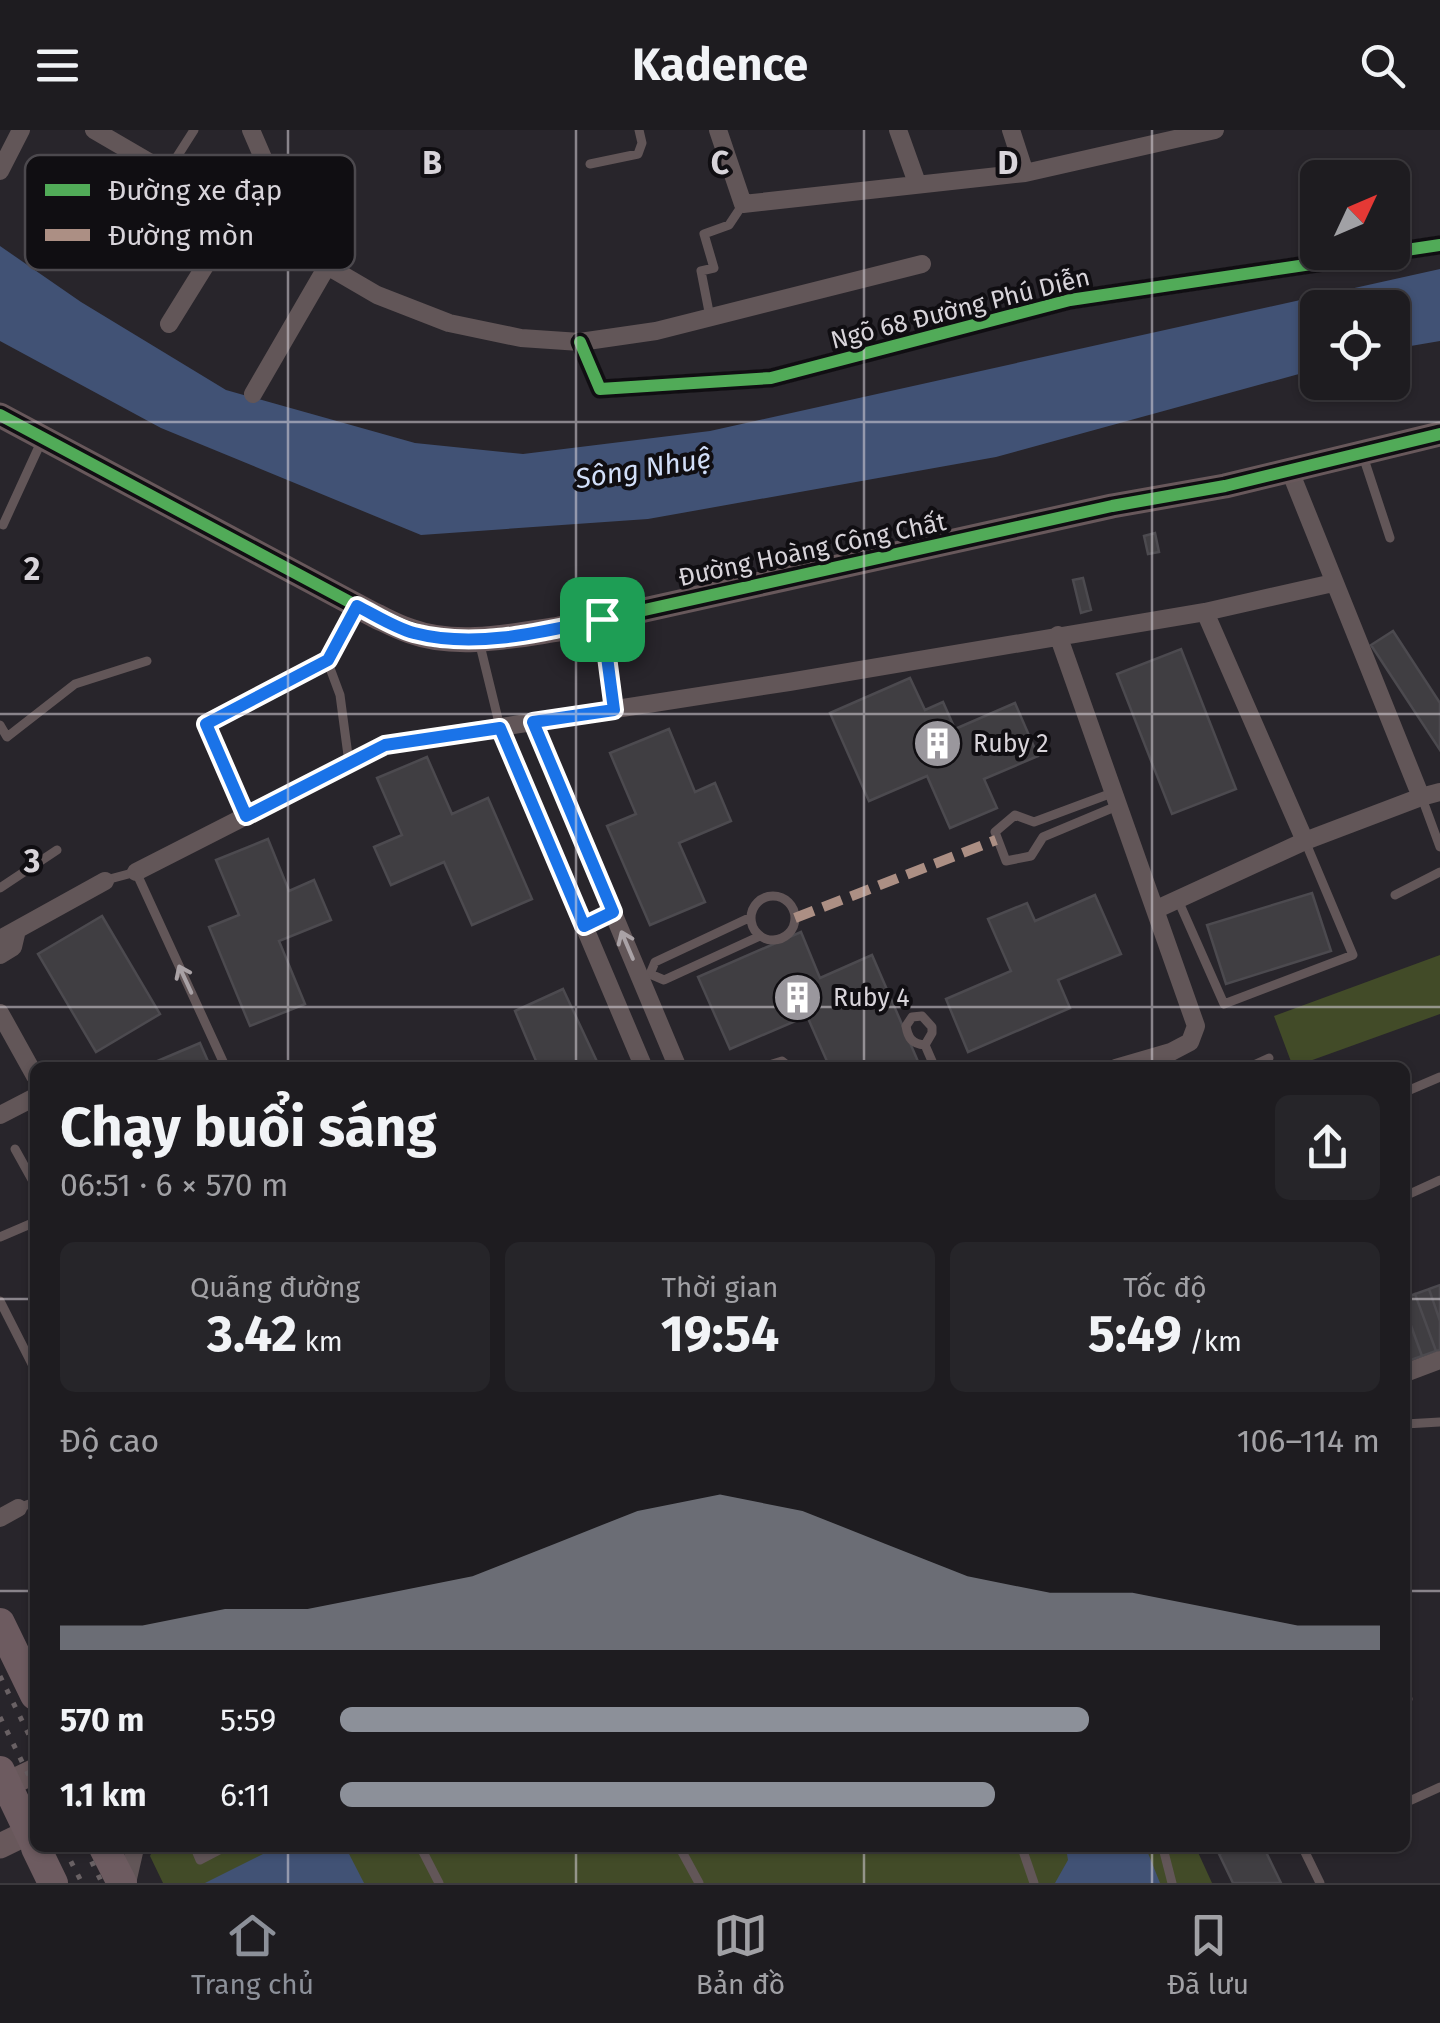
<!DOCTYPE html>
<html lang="vi">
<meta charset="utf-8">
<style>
body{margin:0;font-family:"Fira Sans",sans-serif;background:#262529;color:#f1f3f6;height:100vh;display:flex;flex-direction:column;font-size:38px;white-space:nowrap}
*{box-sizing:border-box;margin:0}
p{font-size:32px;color:#a1a1a5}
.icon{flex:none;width:55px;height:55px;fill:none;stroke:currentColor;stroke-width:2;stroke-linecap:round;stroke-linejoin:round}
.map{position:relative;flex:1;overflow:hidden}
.drawer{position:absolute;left:30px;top:932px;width:1380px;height:790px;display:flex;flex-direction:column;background:#1e1c20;border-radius:15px;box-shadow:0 2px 8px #0004,0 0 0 2px #3c3a3e}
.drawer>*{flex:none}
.needle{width:65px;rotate:46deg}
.tools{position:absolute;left:1300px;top:30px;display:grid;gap:20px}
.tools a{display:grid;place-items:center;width:110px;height:110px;border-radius:15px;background:#1e1c20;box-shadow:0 2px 8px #0004,0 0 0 2px #3c3a3e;font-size:50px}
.pin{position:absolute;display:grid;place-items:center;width:85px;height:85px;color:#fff;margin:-42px;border-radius:20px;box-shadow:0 5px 15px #0006}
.round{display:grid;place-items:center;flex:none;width:105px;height:105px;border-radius:15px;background:#262529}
.headline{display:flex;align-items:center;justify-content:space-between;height:170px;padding:0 30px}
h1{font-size:55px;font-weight:700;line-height:75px}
.stats{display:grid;grid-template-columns:repeat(3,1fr);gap:15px;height:170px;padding:10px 30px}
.stats div{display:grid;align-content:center;border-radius:15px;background:#262529;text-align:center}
.stats b{font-size:50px;font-weight:700}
.stats small{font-size:28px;font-weight:400}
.stats p{font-size:28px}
.chart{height:280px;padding:20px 30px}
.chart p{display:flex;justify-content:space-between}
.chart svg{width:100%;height:180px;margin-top:10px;fill:#8c9099;opacity:.7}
ul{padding:0 30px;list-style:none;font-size:32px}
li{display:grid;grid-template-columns:160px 120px 1fr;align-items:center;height:75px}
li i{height:25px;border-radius:12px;background:#8c9099}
header{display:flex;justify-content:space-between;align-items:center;height:130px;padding:0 30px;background:#1e1c20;font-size:45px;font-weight:700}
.tabs{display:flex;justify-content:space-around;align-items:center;height:140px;border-top:2px solid #3c3a3e;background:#1e1c20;font-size:28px;color:#a1a1a5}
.tabs a{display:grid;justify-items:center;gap:5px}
.tabs .on{color:#8c9099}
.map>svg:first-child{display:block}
.green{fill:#424b28}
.water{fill:#415275}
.building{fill:#403e42;stroke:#4c4a4f;stroke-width:2.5}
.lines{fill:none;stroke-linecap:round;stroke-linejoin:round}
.lane{stroke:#625658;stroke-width:9}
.street{stroke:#625658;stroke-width:18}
.secondary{stroke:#68585b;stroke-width:25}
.highway{stroke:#6d5b60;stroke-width:30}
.rail{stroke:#696164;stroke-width:5;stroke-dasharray:5 10;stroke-linecap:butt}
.quiet{stroke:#ac8f84;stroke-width:10;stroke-dasharray:20 10;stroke-linecap:butt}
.cycleway-casing{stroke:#100e12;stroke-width:19}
.cycleway{stroke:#51ab58;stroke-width:12}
.oneway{stroke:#a9a2a6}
.route-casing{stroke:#fff;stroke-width:20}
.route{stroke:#1a73e8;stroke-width:12}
.grid{fill:none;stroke:#d8d4da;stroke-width:2.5;stroke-opacity:0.55}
.labels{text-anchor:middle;stroke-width:8;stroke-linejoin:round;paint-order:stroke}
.street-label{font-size:25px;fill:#d8d4da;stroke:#100e12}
.poi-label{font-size:25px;fill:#d8d4da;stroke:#100e12;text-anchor:start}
.water-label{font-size:28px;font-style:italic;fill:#d2dff9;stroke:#100e12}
.key{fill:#100e12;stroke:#4c494e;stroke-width:2.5}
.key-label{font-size:28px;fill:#d8d4da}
.grid-label{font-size:32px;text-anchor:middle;font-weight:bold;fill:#d8d4da;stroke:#100e12;stroke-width:8;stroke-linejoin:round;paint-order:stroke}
</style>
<header><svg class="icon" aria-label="menu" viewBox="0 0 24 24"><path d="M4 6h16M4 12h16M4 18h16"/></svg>Kadence<svg class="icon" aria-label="search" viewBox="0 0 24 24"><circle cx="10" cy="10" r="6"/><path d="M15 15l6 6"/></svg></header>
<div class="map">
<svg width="1440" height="1753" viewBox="0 0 1440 1753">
<rect width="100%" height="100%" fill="#28252b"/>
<path class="green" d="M1440,825v59l-147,53 -19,-51z
M154,1718h1042l16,35h-1049l-13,-27z"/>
<path class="water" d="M0,116l81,56 145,88 189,53 108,11 187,-23 730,-162v72l-47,8 -1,-41h-74l-1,61 -321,88 -348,62 -227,16 -260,-107 -161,-87z
M275,1718h71l18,35h-159z
M1066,1718h80l14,35h-105l13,-23z"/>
<path class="building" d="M1155,403l4,19 -11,2 -4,-18z
M1083,448l8,32 -10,3 -8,-33z
M1393,501l47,72v47l-69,-105z
M1181,519l55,140 -64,25 -55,-140z
M910,548l15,32 18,-8 12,27 60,-26 23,53 -54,23 13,29 -47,20 -23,-52 -58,25 -39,-88z
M669,599l26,63 20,-9 16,38 -52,22 26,59 -55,23 -43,-99 29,-12 -26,-61z
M427,627l25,57 36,-16 44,101 -60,26 -28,-63 -53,23 -17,-38 28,-12 -25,-57z
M268,709l21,52 25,-11 17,40 -52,21 26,63 -55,22 -41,-99 30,-12 -23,-55z
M1312,763l19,58 -105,33 -19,-59z
M1095,765l26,59 -63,26 12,28 -102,44 -22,-53 65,-28 -23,-52 39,-16 8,18z
M102,786l58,98 -64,38 -58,-98z
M801,802l19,46 52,-23 48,111 -90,2 -23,-52 -77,33 -32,-72z
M563,859l37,79h-61l-24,-57z
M200,913l11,25h-70z
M1440,1155v36l-11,-32z
M1429,1159l11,32v29l-4,1 -21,-57z
M1415,1164l21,57 -14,5 -17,-47v-11z
M1405,1180l17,46 -14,5 -3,-9z
M1234,1718h30l17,35h-48l-14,-29z"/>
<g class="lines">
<path class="lane" d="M590,34l48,-10 4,-11 -3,-13
M166,44l28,-44
M710,187l-9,-46 13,-3 -10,-34 25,-9 14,-21
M1363,326l27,82
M3,395l39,-85
M603,492l12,88
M479,511l21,86
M327,530l13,35 9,68
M0,595l7,12 68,-53 72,-23
M1112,663l-78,29 -19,-7 -20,17 11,29 25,-5 12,-19 74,-31
M1422,668l18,49
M246,686l-40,-92 121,-64 30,-53
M106,750l30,-8 90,196
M0,758l57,-38
M1395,765l45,-23
M751 788a22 22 0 1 1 44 0a22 22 0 1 1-44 0Z
M1178,770l46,104 129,-49 -48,-114
M650,844l5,-12 96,-45
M640,848l10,-4 14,6 96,-44
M925,915l7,-12v-6l-10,-11 -10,1 -6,9c2,12 6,18 19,19l10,23
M759,938l23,-7 9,7
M1247,938l22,-10
M1405,962l35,-15
M15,1019l20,36
M1405,1066l35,-16
M0,1107l35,-15
M0,1171l35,69
M1405,1294l35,-2
M18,1378l17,-6
M1405,1570l3,-1
M1405,1673l35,-16
M195,1718l5,12 23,-12
M421,1718l18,35
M680,1718l19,35
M1022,1718l12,35
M1163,1718l9,35
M1303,1718l17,35"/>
<path class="street" d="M94,0l283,165 72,28 72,15 59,4 76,-11 266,-67
M251,0l22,51
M718,0l25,74 282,-31 190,-43
M898,0l19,53
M1011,0l14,43
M0,41l21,-41
M169,194l67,-108
M580,212l20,47 171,-11 299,-78 370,-55
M253,264l73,-126
M1290,341l131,326
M1205,482l100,229
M1058,505l138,391 -6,16 -19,10 -55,16
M533,592l145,346
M500,597l144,341
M136,742l249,-127 404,-63 416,-70 128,-29
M1157,779l148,-68 116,-44 19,-5
M0,809l105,-58
M0,825l13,-8 4,-17
M0,883l35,63
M0,985l35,-18
M1405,1243l35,-13
M0,1388l18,-10
M127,1753l8,-35"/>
<path class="secondary" d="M0,285l374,200c11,5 23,12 36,16 46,17 102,5 149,-2l553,-123 113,-20 215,-52
M0,1658l35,-17
M0,1716l35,-17"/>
<path class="highway" d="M0,1493l35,72
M0,1641l35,73
M36,1718l17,35
M104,1718l18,35"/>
<path class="rail" d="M0,1546l35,71
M0,1587l35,71
M64,1718l18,35
M85,1718l17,35"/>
<path class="quiet" d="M795,788l201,-78"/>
<defs>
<path id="cycleway" d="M580,212l20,47 171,-11 299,-78 370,-55
M0,285l374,200c11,5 23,12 36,16 46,17 102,5 149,-2l553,-123 113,-20 215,-52"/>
</defs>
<use href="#cycleway" class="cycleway-casing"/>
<use href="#cycleway" class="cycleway"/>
</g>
<defs><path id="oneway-shaft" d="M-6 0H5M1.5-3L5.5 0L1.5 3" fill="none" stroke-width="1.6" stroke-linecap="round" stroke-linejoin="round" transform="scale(2.5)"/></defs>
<g class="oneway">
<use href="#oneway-shaft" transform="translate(627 815) rotate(-113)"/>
<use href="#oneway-shaft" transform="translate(185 849) rotate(-115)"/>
</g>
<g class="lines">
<defs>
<path id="route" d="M357,476c18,9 38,22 57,27 61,16 129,-1 188,-14l12,91 -81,12 80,190 -29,14 -84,-198 -115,17 -139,71 -40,-92 122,-64z"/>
</defs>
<use href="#route" class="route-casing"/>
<use href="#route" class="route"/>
</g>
<path class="grid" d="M288,0v938M576,0v938M864,0v938M1152,0v938M0,292h1440M0,584h1440M0,877h1440M0,1169h35M1405,1169h35M0,1461h35M1405,1461h35M288,1718v35M576,1718v35M864,1718v35M1152,1718v35"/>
<defs>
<symbol id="building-disc" viewBox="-11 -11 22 22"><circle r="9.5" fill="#9a979d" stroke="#100e12"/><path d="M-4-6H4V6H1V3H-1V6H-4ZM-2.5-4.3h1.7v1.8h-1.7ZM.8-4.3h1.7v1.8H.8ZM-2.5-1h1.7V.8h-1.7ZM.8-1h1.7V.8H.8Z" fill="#fff"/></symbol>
</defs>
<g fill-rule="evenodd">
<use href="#building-disc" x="910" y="586" width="55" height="55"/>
<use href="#building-disc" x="770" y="840" width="55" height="55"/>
</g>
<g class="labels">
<g class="street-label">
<text transform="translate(960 178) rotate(-14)" y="9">Ngõ 68 Đường Phú Diễn</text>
<text transform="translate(812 419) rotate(-12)" y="9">Đường Hoàng Công Chất</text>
</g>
<g class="poi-label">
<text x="973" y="622">Ruby 2</text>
<text x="833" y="876">Ruby 4</text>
</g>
<g class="water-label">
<text transform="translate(643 338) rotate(-9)" y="10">Sông Nhuệ</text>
</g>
</g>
<rect x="25" y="25" width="330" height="115" rx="15" class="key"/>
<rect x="45" y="54" width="45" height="12" fill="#51ab58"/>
<rect x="45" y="99" width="45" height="12" fill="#ac8f84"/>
<g class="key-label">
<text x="108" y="70">Đường xe đạp</text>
<text x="108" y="115">Đường mòn</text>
</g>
<g class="grid-label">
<text x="432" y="44">B</text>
<text x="720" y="44">C</text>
<text x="1008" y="44">D</text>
<text x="32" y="450">2</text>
<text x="32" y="742">3</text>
</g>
</svg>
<div class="tools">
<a><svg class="needle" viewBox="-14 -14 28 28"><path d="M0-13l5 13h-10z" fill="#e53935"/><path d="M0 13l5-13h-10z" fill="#a1a1a5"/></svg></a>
<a><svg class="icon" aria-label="locate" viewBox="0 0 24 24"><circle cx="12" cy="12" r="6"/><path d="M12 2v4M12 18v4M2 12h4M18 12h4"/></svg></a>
</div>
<div class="pin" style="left:602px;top:489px;background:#1e9e55"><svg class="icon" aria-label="arrive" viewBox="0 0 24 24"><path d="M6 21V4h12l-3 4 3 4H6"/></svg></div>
<section class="drawer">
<div class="headline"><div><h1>Chạy buổi sáng</h1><p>06:51 · 6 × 570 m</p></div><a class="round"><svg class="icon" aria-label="share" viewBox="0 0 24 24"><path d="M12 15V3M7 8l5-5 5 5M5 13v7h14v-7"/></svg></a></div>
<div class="stats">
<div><p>Quãng đường</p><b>3.42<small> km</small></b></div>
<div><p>Thời gian</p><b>19:54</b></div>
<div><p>Tốc độ</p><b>5:49<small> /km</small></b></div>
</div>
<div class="chart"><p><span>Độ cao</span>106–114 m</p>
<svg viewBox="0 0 160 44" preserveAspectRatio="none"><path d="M0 44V38L10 38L20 34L30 34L40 30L50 26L60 18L70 10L80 6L90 10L100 18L110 26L120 30L130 30L140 34L150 38L160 38V44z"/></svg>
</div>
<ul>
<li><b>570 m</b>5:59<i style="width:72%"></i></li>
<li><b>1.1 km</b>6:11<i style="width:63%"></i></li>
</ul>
</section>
</div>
<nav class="tabs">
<a class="on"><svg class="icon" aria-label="home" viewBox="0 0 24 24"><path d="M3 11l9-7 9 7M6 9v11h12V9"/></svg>Trang chủ</a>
<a><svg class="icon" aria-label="map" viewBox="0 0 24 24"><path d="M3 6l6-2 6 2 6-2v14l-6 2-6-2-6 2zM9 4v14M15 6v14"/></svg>Bản đồ</a>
<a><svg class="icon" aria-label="saved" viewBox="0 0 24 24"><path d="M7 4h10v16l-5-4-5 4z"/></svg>Đã lưu</a>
</nav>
